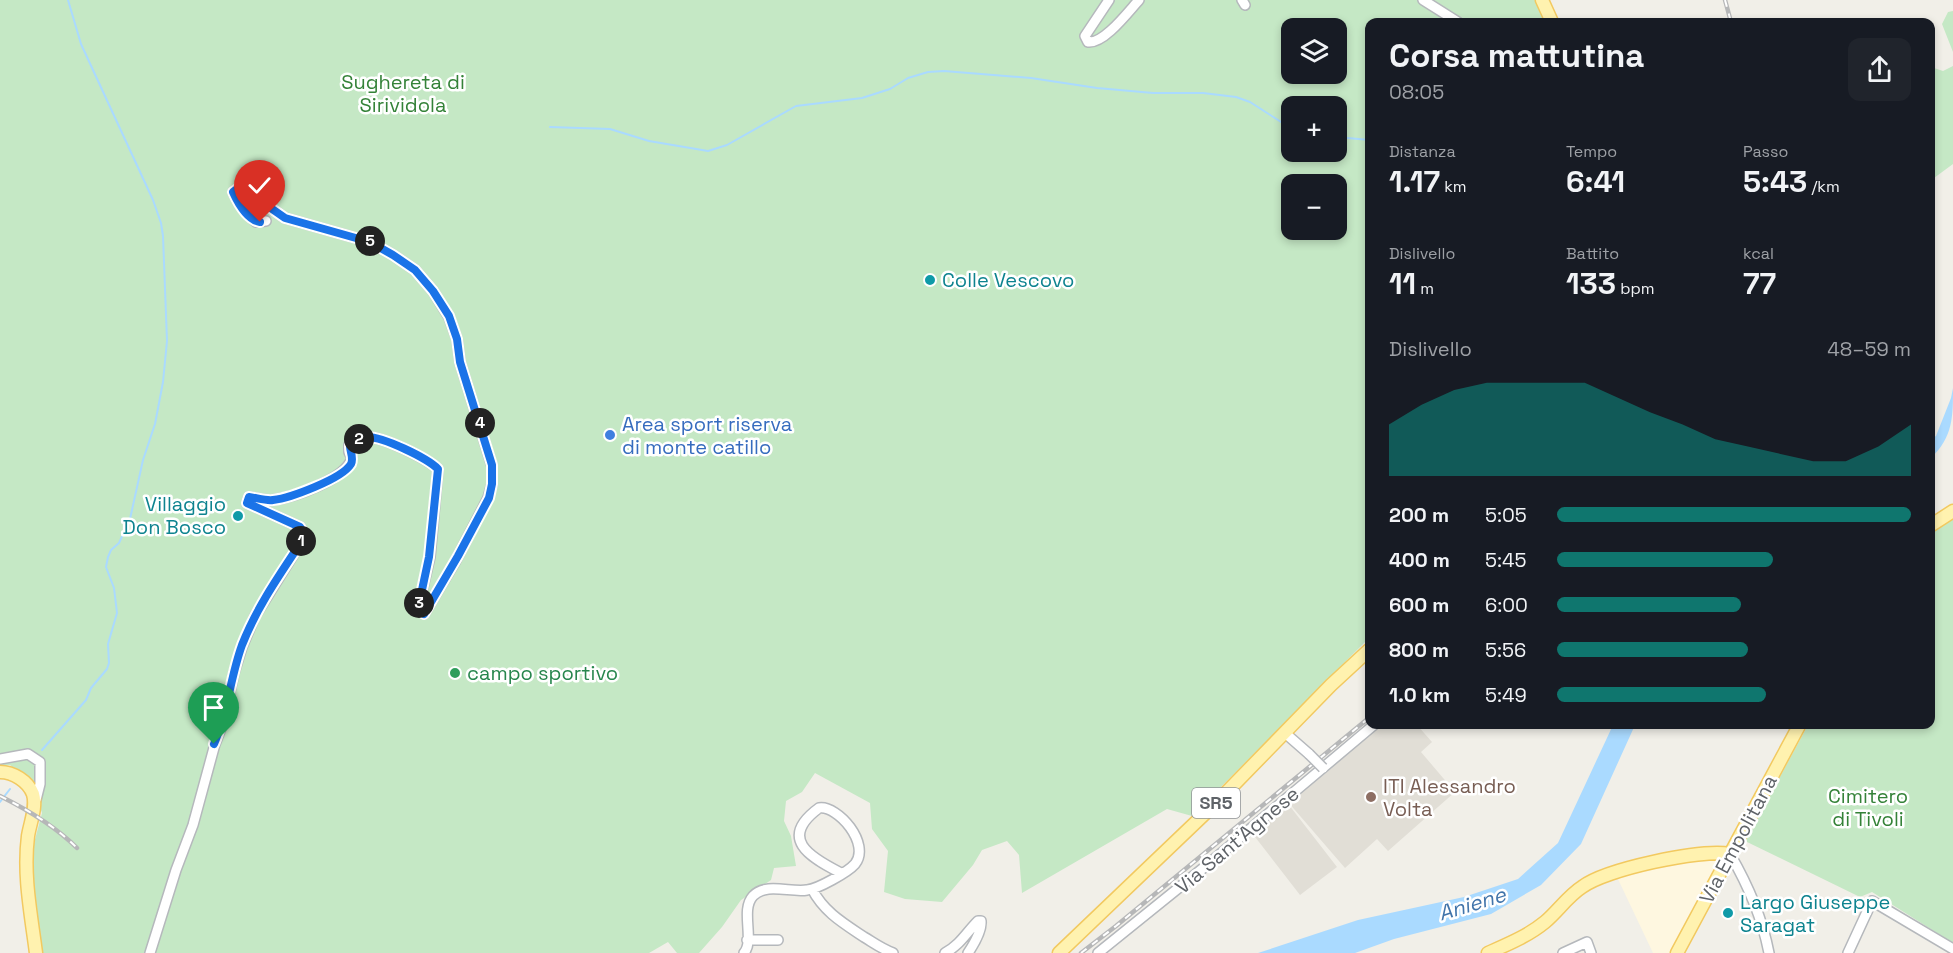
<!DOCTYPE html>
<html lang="it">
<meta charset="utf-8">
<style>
body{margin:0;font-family:"Space Grotesk",sans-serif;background:#20242c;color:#f1f3f6;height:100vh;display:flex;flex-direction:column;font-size:22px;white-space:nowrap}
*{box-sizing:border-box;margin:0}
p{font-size:20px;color:#9ea1a6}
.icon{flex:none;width:33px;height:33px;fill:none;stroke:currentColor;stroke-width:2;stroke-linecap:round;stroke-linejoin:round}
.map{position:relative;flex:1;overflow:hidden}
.sheet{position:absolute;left:1365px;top:18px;width:570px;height:711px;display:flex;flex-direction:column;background:#171b24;border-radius:12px;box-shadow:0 3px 9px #0003}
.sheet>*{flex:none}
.tools{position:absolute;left:1281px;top:18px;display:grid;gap:12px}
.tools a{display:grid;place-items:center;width:66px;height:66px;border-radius:12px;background:#171b24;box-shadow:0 3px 9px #0003;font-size:30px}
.pin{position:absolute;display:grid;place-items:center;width:51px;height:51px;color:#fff;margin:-62px -26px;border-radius:50% 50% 50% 0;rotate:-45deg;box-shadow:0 0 6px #0007}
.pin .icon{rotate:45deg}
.km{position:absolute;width:30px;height:30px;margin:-15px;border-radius:50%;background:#222;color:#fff;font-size:16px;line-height:30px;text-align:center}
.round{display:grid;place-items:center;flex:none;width:63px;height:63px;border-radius:12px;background:#20242c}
.overview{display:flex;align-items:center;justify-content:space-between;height:102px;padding:0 24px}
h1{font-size:33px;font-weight:800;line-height:45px}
.metrics{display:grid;grid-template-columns:repeat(3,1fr);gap:9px;height:102px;padding:6px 24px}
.metrics div{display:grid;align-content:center}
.metrics b{font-size:30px;font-weight:800}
.metrics small{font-size:16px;font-weight:400}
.metrics p{font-size:16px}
.chart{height:168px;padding:12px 24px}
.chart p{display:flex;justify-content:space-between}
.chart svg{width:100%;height:108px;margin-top:6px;fill:#0f766e;opacity:.7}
ul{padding:0 24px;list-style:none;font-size:20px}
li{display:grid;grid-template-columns:96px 72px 1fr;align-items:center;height:45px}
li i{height:15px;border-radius:8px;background:#0f766e}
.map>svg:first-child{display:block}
.commercial{fill:#fef7e0}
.education{fill:#e1ded6}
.green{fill:#c5e8c5;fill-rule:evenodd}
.water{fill:#aadaff}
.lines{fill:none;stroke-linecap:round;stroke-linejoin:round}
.stream{stroke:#aadaff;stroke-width:2}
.minor-casing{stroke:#b5b8bc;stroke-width:12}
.major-casing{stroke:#f2c960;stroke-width:15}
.minor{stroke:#fff;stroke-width:9}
.major{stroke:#fff2af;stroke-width:12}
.rail-casing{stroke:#b6b7b8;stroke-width:4.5}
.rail{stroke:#fff;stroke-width:2;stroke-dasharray:7;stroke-linecap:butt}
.minor-bridge-casing{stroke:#b5b8bc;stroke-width:12;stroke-linecap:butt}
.minor-bridge{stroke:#fff;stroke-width:9}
.route-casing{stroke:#fff;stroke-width:12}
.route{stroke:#1a73e8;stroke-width:8}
.culture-dot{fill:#0f9aa8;stroke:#fff;stroke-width:2}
.shop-dot{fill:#3f7fe0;stroke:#fff;stroke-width:2}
.leisure-dot{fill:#2e9e5b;stroke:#fff;stroke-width:2}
.education-dot{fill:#8d6e63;stroke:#fff;stroke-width:2}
.labels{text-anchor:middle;stroke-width:5;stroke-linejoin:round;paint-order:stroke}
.shield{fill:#fff;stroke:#8f9295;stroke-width:1.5}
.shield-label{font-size:18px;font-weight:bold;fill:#5f6368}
.park-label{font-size:20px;fill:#348238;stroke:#fff}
.culture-label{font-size:20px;fill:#0d838f;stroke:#fff;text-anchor:start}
.shop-label{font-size:20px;fill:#366cbe;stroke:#fff;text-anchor:start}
.leisure-label{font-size:20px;fill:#27864d;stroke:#fff;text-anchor:start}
.education-label{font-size:20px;fill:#785e54;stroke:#fff;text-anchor:start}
.street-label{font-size:20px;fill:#5f6368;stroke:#fff}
.water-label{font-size:21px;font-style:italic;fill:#4174aa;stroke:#fff}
</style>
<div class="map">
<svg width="1953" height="953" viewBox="0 0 1953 953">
<rect width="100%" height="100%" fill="#f1efe8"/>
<path class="commercial" d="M1713,856l8,8 -50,89h-18l-36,-76z"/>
<path class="education" d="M1376,725h41l15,17 -11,10 34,40 -67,59 -11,-12 -32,29 -57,-66z
M1289,805l48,62 -37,28 -48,-62z"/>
<path class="green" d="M0,0h1537l8,22h-175l-1,616 -177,178 -25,-7 -145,84 -3,-38 -12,-14 -25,9 -9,15 -31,37 -37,-3 -21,-7 4,-41 -16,-22 -2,-26 -55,-30 -13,19 -16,9 -2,20 7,15 5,30 -22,2 -3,12 -30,20 -19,27 -23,26h-22l-9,-11 -19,11h-608l-9,-84 1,-22 9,-34 -10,-28 -22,-20 -10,1zM1292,28h44v46h-44zM1292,106h44v46h-44zM1292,184h44v46h-44z
M1953,11v41l-11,-28 6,-12z
M1953,66v98l-19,14 -4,-2 1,-109 12,4z
M1953,517v426l-81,-51 -12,5 -115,-56 63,-116 122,-1 1,-192z"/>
<path class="water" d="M1953,388c0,29 0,49 -22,70v-19l5,-3 15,-38z
M1613,725h22l-54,119 -40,41 -50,29 -97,25 -39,14h-97l100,-33 106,-23 54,-18 40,-36z"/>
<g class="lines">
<path class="stream" d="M550,127l60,2 39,12 59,10 19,-6 69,-39 66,-8 28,-9 18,-11 20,-6 16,-1 87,7 66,10 56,5h50l33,4 14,5 42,27
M1336,137l34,3
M42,750l44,-50 5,-12 16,-19 2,-6 -1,-19 9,-31 -3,-25 -8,-21 2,-10 3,-7 8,-7 11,-24 13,-59 12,-36 8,-42 4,-41 -4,-105 -2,-13 -8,-23 -72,-156 -13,-44
M0,802l10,-13"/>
<defs>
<path id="minor" d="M1109,0l-24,36 3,6c16,2 40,-30 51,-42
M1242,0l3,5
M1423,0l35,22
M1285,733l24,21
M0,759l28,-5 12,8v22l-4,16
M1730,854c18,31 32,63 39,99
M812,889c12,23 31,34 52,48 10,6 18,12 29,16
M747,940h31
M150,953l26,-83 17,-45 22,-81 8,-21 11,-50 8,-26 13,-31 45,-72 4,-10 -4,-7 -53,-24 2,-6c8,1 17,4 24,3 22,-3 73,-21 79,-42l-3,-6v-7c4,-4 10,-8 17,-8 16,-1 60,21 72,32l-8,88 -11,47 1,7 4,3 31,-52 33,-64 4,-14v-18l-32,-104 -3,-23 -8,-22 -16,-26 -18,-21 -22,-15 -23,-13 -85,-24 -20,-14 -27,-15 -5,3c5,11 14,23 23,30l10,-1
M744,953c11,-13 -4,-43 9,-57 13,-14 38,-3 54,-6 11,-1 41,-18 48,-26 16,-20 -17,-59 -36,-56 -41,30 -10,49 22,65
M945,953c16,-9 21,-20 33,-32h3c1,10 -7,23 -13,32
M1098,953l114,-92 163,-137
M1563,953l24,-11 4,11
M1848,953l24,-52 81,48"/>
<path id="major" d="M1542,0l10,22
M1930,526l23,-15
M0,772c13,0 28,9 33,22 4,13 -3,29 -5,42 -5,39 3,78 8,117
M1059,953l157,-150 115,-118 39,-36
M1488,953c20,-9 40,-17 57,-31 13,-11 23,-26 37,-35 24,-18 118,-38 148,-33
M1677,953l123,-229"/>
</defs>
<use href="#minor" class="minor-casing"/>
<use href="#major" class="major-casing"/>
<use href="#minor" class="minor"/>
<use href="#major" class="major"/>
<defs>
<path id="rail" d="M1725,0l6,22
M0,796c28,14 55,30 77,52
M1081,953l35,-27 254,-209"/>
</defs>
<use href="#rail" class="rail-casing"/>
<use href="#rail" class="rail"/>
<defs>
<path id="minor-bridge" d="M1309,754l14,14"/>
</defs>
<use href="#minor-bridge" class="minor-bridge-casing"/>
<use href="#minor-bridge" class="minor-bridge"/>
</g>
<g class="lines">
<defs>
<path id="route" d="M214,744c14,-32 16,-66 28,-99 14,-36 36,-68 58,-101l4,-10 -4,-7 -53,-24 2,-6c8,1 17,4 24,3 17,-2 69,-21 78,-36 3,-6 -1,-12 -1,-18 3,-5 9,-9 16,-9 16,-1 61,21 72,32l-9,88 -10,47 1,7 4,3 34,-58 31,-58 3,-14v-19l-32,-103 -3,-23 -8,-23 -16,-25 -18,-21 -22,-15 -23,-13 -85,-24 -20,-14 -28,-15 -4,3c5,11 15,28 27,30"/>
</defs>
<use href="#route" class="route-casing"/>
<use href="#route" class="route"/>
</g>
<g class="culture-dot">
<circle cx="930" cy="280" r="6"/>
<circle cx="238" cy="516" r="6"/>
<circle cx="1728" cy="913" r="6"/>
</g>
<circle class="shop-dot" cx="610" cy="435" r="6"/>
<circle class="leisure-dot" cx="455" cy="673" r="6"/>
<circle class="education-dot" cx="1371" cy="797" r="6"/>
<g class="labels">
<rect class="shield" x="1192" y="788" width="48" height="30" rx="4.5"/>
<g class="shield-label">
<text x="1216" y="809">SR5</text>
</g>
<g class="park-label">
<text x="403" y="89">Sughereta di<tspan x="403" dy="23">Sirividola</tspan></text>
<text x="1868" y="803">Cimitero<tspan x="1868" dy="23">di Tivoli</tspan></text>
</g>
<g class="culture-label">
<text x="942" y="287">Colle Vescovo</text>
<text x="226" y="511" text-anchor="end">Villaggio<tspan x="226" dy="23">Don Bosco</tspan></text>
<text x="1740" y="909">Largo Giuseppe<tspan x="1740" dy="23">Saragat</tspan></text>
</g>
<g class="shop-label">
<text x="622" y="431">Area sport riserva<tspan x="622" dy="23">di monte catillo</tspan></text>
</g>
<g class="leisure-label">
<text x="467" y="680">campo sportivo</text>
</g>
<g class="education-label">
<text x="1383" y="793">ITI Alessandro<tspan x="1383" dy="23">Volta</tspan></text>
</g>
<g class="street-label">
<text transform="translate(1738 839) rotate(-62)" y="7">Via Empolitana</text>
<text transform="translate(1237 840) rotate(-40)" y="7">Via Sant'Agnese</text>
</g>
<g class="water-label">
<text transform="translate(1472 904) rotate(-17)" y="7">Aniene</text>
</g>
</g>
</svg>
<div class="tools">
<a><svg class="icon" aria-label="layers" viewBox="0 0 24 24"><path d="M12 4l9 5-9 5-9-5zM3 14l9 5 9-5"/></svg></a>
<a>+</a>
<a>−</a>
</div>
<div class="pin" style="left:214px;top:744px;background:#1e9e55"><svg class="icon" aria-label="arrive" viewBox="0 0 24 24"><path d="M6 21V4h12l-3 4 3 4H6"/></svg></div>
<div class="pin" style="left:260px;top:222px;background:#d93025"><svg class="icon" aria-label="check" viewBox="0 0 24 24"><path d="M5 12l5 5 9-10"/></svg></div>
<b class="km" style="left:301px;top:541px">1</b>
<b class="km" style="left:359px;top:439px">2</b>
<b class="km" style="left:419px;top:603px">3</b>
<b class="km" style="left:480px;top:423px">4</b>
<b class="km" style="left:370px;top:241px">5</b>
<section class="sheet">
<div class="overview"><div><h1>Corsa mattutina</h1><p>08:05</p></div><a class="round"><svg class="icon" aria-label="share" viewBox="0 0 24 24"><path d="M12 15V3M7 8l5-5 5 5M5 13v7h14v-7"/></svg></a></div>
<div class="metrics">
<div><p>Distanza</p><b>1.17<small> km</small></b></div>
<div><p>Tempo</p><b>6:41</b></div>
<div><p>Passo</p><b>5:43<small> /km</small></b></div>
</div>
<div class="metrics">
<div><p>Dislivello</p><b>11<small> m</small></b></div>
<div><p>Battito</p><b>133<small> bpm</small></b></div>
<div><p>kcal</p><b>77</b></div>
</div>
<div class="chart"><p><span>Dislivello</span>48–59 m</p>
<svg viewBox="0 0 160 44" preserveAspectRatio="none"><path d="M0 44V23L10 15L20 9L30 6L40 6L50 6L60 6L70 12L80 18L90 23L100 29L110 32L120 35L130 38L140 38L150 32L160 23V44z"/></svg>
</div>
<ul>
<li><b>200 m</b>5:05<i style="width:100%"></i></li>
<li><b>400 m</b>5:45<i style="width:61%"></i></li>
<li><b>600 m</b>6:00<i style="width:52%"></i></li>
<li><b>800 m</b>5:56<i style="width:54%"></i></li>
<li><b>1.0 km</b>5:49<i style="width:59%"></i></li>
</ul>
</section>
</div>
